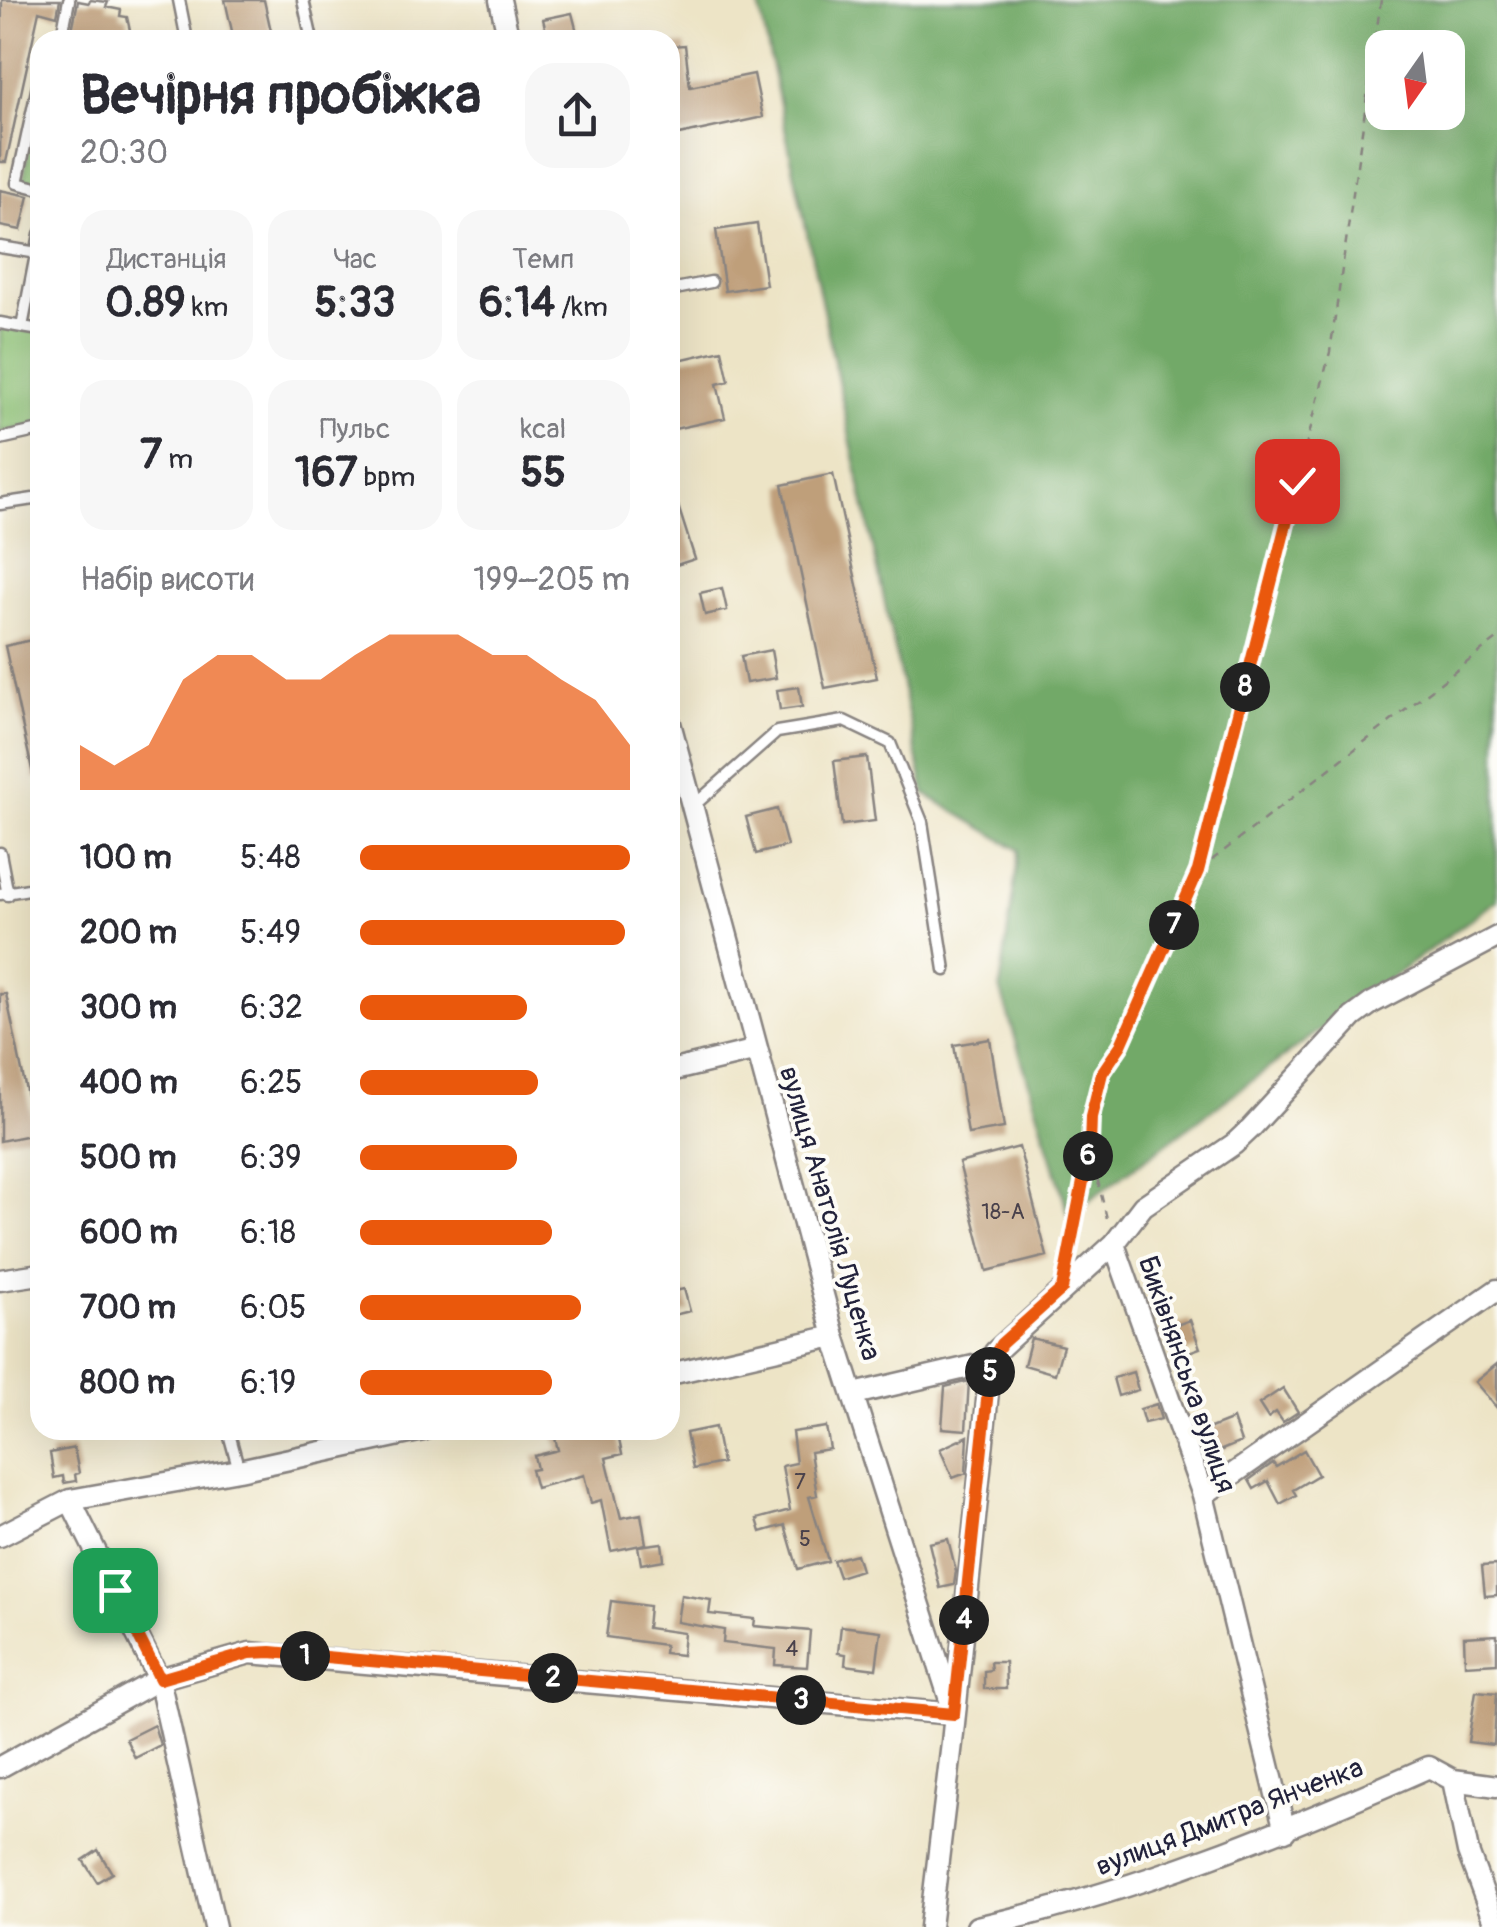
<!DOCTYPE html>
<html lang="uk">
<meta charset="utf-8">
<style>
body{margin:0;font-family:Pangolin,sans-serif;background:#f7f7f7;color:#2b2b33;height:100vh;display:flex;flex-direction:column;font-size:38px;white-space:nowrap}
*{box-sizing:border-box;margin:0}
p{font-size:32px;color:#7c7c81}
.icon{flex:none;width:55px;height:55px;fill:none;stroke:currentColor;stroke-width:2;stroke-linecap:round;stroke-linejoin:round}
.map{position:relative;flex:1;overflow:hidden}
.drawer{position:absolute;left:30px;top:30px;width:650px;height:1410px;display:flex;flex-direction:column;background:#fff;border-radius:30px;box-shadow:0 10px 40px #0002}
.drawer>*{flex:none}
.needle{width:65px;rotate:194deg}
.fabs{position:absolute;left:1365px;top:30px;display:grid;gap:20px}
.fabs a{display:grid;place-items:center;width:100px;height:100px;border-radius:20px;background:#fff;box-shadow:0 10px 40px #0002;font-size:50px}
.pin{position:absolute;display:grid;place-items:center;width:85px;height:85px;color:#fff;margin:-42px;border-radius:20px;box-shadow:0 5px 15px #0006}
.km{position:absolute;width:50px;height:50px;margin:-25px;border-radius:50%;background:#222;color:#fff;font-size:28px;line-height:50px;text-align:center}
.round{display:grid;place-items:center;flex:none;width:105px;height:105px;border-radius:30px;background:#f7f7f7}
.overview{display:flex;align-items:center;justify-content:space-between;height:170px;padding:0 50px}
h1{font-size:55px;font-weight:700;line-height:75px}
.figures{display:grid;grid-template-columns:repeat(3,1fr);gap:15px;height:170px;padding:10px 50px}
.figures div{display:grid;align-content:center;border-radius:25px;background:#f7f7f7;text-align:center}
.figures b{font-size:42px;font-weight:700}
.figures small{font-size:28px;font-weight:400}
.figures p{font-size:28px}
.chart{height:280px;padding:20px 50px}
.chart p{display:flex;justify-content:space-between}
.chart svg{width:100%;height:180px;margin-top:10px;fill:#ea580c;opacity:.7}
ul{padding:0 50px;list-style:none;font-size:32px}
li{display:grid;grid-template-columns:160px 120px 1fr;align-items:center;height:75px}
li i{height:25px;border-radius:12px;background:#ea580c}
.map>svg:first-child{display:block}
.green{fill:#8ec376;stroke:#587258;stroke-width:2.5}
.forest{fill:#72a967;stroke:#4a6651;stroke-width:2.5;fill-rule:evenodd}
.building{fill:#bf9f7a}
.lines{fill:none;stroke-linecap:round;stroke-linejoin:round}
.service-casing{stroke:#888380;stroke-width:15}
.minor-casing{stroke:#888380;stroke-width:25}
.path{stroke:#888380;stroke-width:2.5;stroke-dasharray:8 8;stroke-linecap:butt}
.service{stroke:#fff;stroke-width:10}
.minor{stroke:#fff;stroke-width:20}
.route-casing{stroke:#fff;stroke-width:20}
.route{stroke:#ea580c;stroke-width:12}
.labels{text-anchor:middle;stroke-width:8;stroke-linejoin:round;paint-order:stroke}
.number-label{font-size:22px;fill:#49414b}
.street-label{font-size:28px;fill:#22223b;stroke:#fdfcf7}
</style>
<div class="map">
<svg width="1497" height="1927" viewBox="0 0 1497 1927">
<rect width="100%" height="100%" fill="#fdfcf7"/>
<filter id="ink" filterUnits="userSpaceOnUse"><feTurbulence type="fractalNoise" baseFrequency=".01" numOctaves="2"/><feDisplacementMap in="SourceGraphic" scale="20" xChannelSelector="R" yChannelSelector="G"/><feConvolveMatrix kernelMatrix="1 2 1 2 8 2 1 2 1" color-interpolation-filters="sRGB"/></filter>
<filter id="wash" filterUnits="userSpaceOnUse"><feTurbulence type="fractalNoise" baseFrequency=".0048" numOctaves="4" result="noise"/><feDisplacementMap in="SourceGraphic" scale="40" xChannelSelector="R" yChannelSelector="G"/><feGaussianBlur stdDeviation="2.25" result="paint"/><feColorMatrix in="noise" values="0 0 0 0 0 0 0 0 0 0 0 0 0 0 0 0 0 1.4 0 .05"/><feComposite in="paint" operator="in"/></filter>
<g filter="url(#wash)">
<rect width="100%" height="100%" fill="#ede4c6"/>
<path class="green" d="M40,91v93l-17,-4z
M0,325l40,7v93l-40,8z"/>
<path class="forest" d="M758,0h739v900l-428,315 -69,-227 19,-138 -94,-56zM1382,48h66v64h-66z"/>
<g id="blocks">
<path class="building" d="M2,0h58l-3,16 -18,-5 -33,151h-6z
M90,0l18,2 -2,5 15,3 -1,6 7,1 5,23h-62l8,-39 11,2z
M225,0h39l9,40h-39z
M572,13l7,27h-31l-5,-21z
M685,45l5,42 64,-13 9,43 -93,20v-91z
M0,190l29,6 -8,34 -21,-4z
M757,224l9,61 -41,6 -9,-61z
M722,350l7,31 -12,3 8,34 -55,12v-68z
M833,474l44,204 -52,10 -43,-203z
M670,490h3l22,69 -25,8z
M722,588l5,22 -22,5 -5,-22z
M40,638v140l-6,1 -29,-133z
M771,650l5,28 -30,5 -5,-27z
M799,687l3,20 -22,3 -3,-20z
M867,757l8,64 -33,4 -8,-64z
M777,809l10,37 -31,8 -10,-37z
M0,994h6l29,140 -35,7z
M990,1039l14,89 -36,6 -14,-89z
M1019,1147l28,109 -60,15 -28,-108z
M684,1289l6,22 -20,5v-24z
M1190,1320l10,28 -22,8 -10,-28z
M1031,1338l32,8 -8,28 -31,-9z
M1497,1364v44l-22,-26z
M1133,1372l5,18 -20,6 -5,-18z
M969,1381l-3,49 -24,-2 3,-41z
M1283,1388l15,24 -15,10 -7,-10 -8,6 -9,-14z
M1156,1404l5,15 -17,4 -4,-14z
M1233,1419l8,23 -29,12 -9,-23z
M715,1427l7,36 -29,6 -7,-36z
M826,1427l4,22 -20,3 7,43 -8,2 19,64 -30,8 -13,-44 -24,7 -4,-13 33,-9 -8,-44 14,-3 -4,-31z
M553,1430h64l5,24 -16,4 15,60 20,-4 5,30 -35,7 -10,-51 -10,3 -7,-28 -48,13 -5,-18 6,-1 -3,-13 24,-6z
M968,1436l-2,37 -13,5 -13,-29z
M74,1448l5,25 -4,1 1,7 -12,2 -1,-7 -9,2 -4,-25z
M1304,1450l14,25 -25,15 3,5 -16,9 -12,-23 -14,8 -5,-9 24,-17 3,4z
M948,1539l8,32 -2,14 -14,3 -11,-45z
M662,1543l2,17 -23,4 -3,-18z
M856,1554l5,16 -22,7 -6,-17z
M1497,1565v30l-12,1 -3,-30z
M681,1595l30,5 -2,14 46,5 -1,7 56,5 -3,36 -32,-2 1,-16 -53,-6 1,-13 -47,-8z
M611,1601l38,5 -2,22 37,5 -2,22 -18,-2 1,-8 -59,-8z
M841,1626l40,5 -5,38 -31,-4 1,-11 -8,-1z
M1497,1635v28l-32,2 -1,-28z
M990,1662h15l1,27h-22v-18l7,-1z
M1476,1691l21,2 -3,52 -26,-3z
M154,1725l6,20 -25,13 -9,-19z
M98,1850l14,23 -15,9 -14,-22z"/>
</g>
</g>
<g filter="url(#ink)">
<use href="#blocks" fill-opacity="0" stroke="#888380" stroke-width="2.5"/>
<g class="lines">
<defs>
<path id="service" d="M179,0l8,40
M303,0l9,40
M61,40l8,-40
M40,76l-23,107 23,6
M40,234l-18,93 18,3
M0,247l38,6
M670,290l41,-8
M0,323l22,4
M0,439l40,-9
M0,504l40,-6
M691,808l86,-76 67,-11 46,22 32,79 23,148
M0,853l8,42
M0,894l40,-7
M228,1430l11,40"/>
<path id="minor" d="M500,0l9,40
M670,723l164,613 117,367
M670,1071l87,-21
M1114,1244l89,251 82,336
M0,1280l40,-6
M670,1374l164,-38
M854,1394l137,-32
M1203,1495l294,-205
M70,1500l89,179 56,248
M0,1536l70,-36 169,-30 184,-40
M0,1767l159,-88 91,-26 704,61
M1453,1780l15,72 28,75
M930,1927l22,-184 39,-381 4,-10 119,-108 29,-38 91,-62 17,-16 102,-111 19,-14 125,-66
M977,1927c158,-35 305,-95 452,-160l24,13 44,6"/>
</defs>
<use href="#service" class="service-casing"/>
<use href="#minor" class="minor-casing"/>
<path class="path" d="M1199,870l298,-231
M1090,1148l18,75
M1068,1258l22,-112 1,-29 11,-44 19,-28 77,-174 132,-519 51,-352"/>
<use href="#service" class="service"/>
<use href="#minor" class="minor"/>
</g>
</g>
<g class="lines" filter="url(#ink)">
<defs>
<path id="route" d="M115,1590l45,89 90,-26 21,-1 683,62 37,-352 10,-18 61,-55 28,-143 1,-29 11,-44 19,-28 77,-174 99,-390"/>
</defs>
<use href="#route" class="route-casing"/>
<use href="#route" class="route"/>
</g>
<g class="labels">
<g class="number-label">
<text x="1003" y="1219">18-А</text>
<text x="800" y="1489">7</text>
<text x="805" y="1546">5</text>
<text x="792" y="1656">4</text>
</g>
<g class="street-label">
<text transform="translate(831 1213) rotate(74)" y="10">вулиця Анатолія Луценка</text>
<text transform="translate(1188 1374) rotate(71)" y="10">Биківнянська вулиця</text>
<text transform="translate(1229 1816) rotate(-21)" y="10">вулиця Дмитра Янченка</text>
</g>
</g>
</svg>
<div class="fabs">
<a><svg class="needle" viewBox="-14 -14 28 28"><path d="M0-13l5 13h-10z" fill="#e53935"/><path d="M0 13l5-13h-10z" fill="#7c7c81"/></svg></a>
</div>
<div class="pin" style="left:115px;top:1590px;background:#1e9e55"><svg class="icon" aria-label="arrive" viewBox="0 0 24 24"><path d="M6 21V4h12l-3 4 3 4H6"/></svg></div>
<div class="pin" style="left:1297px;top:481px;background:#d93025"><svg class="icon" aria-label="check" viewBox="0 0 24 24"><path d="M5 12l5 5 9-10"/></svg></div>
<b class="km" style="left:305px;top:1656px">1</b>
<b class="km" style="left:553px;top:1678px">2</b>
<b class="km" style="left:801px;top:1700px">3</b>
<b class="km" style="left:964px;top:1620px">4</b>
<b class="km" style="left:990px;top:1372px">5</b>
<b class="km" style="left:1088px;top:1156px">6</b>
<b class="km" style="left:1174px;top:925px">7</b>
<b class="km" style="left:1245px;top:687px">8</b>
<section class="drawer">
<div class="overview"><div><h1>Вечірня пробіжка</h1><p>20:30</p></div><a class="round"><svg class="icon" aria-label="share" viewBox="0 0 24 24"><path d="M12 15V3M7 8l5-5 5 5M5 13v7h14v-7"/></svg></a></div>
<div class="figures">
<div><p>Дистанція</p><b>0.89<small> km</small></b></div>
<div><p>Час</p><b>5:33</b></div>
<div><p>Темп</p><b>6:14<small> /km</small></b></div>
</div>
<div class="figures">
<div><b>7<small> m</small></b></div>
<div><p>Пульс</p><b>167<small> bpm</small></b></div>
<div><p>kcal</p><b>55</b></div>
</div>
<div class="chart"><p><span>Набір висоти</span>199–205 m</p>
<svg viewBox="0 0 160 44" preserveAspectRatio="none"><path d="M0 44V33L10 38L20 33L30 17L40 11L50 11L60 17L70 17L80 11L90 6L100 6L110 6L120 11L130 11L140 17L150 22L160 33V44z"/></svg>
</div>
<ul>
<li><b>100 m</b>5:48<i style="width:100%"></i></li>
<li><b>200 m</b>5:49<i style="width:98%"></i></li>
<li><b>300 m</b>6:32<i style="width:62%"></i></li>
<li><b>400 m</b>6:25<i style="width:66%"></i></li>
<li><b>500 m</b>6:39<i style="width:58%"></i></li>
<li><b>600 m</b>6:18<i style="width:71%"></i></li>
<li><b>700 m</b>6:05<i style="width:82%"></i></li>
<li><b>800 m</b>6:19<i style="width:71%"></i></li>
</ul>
</section>
</div>
